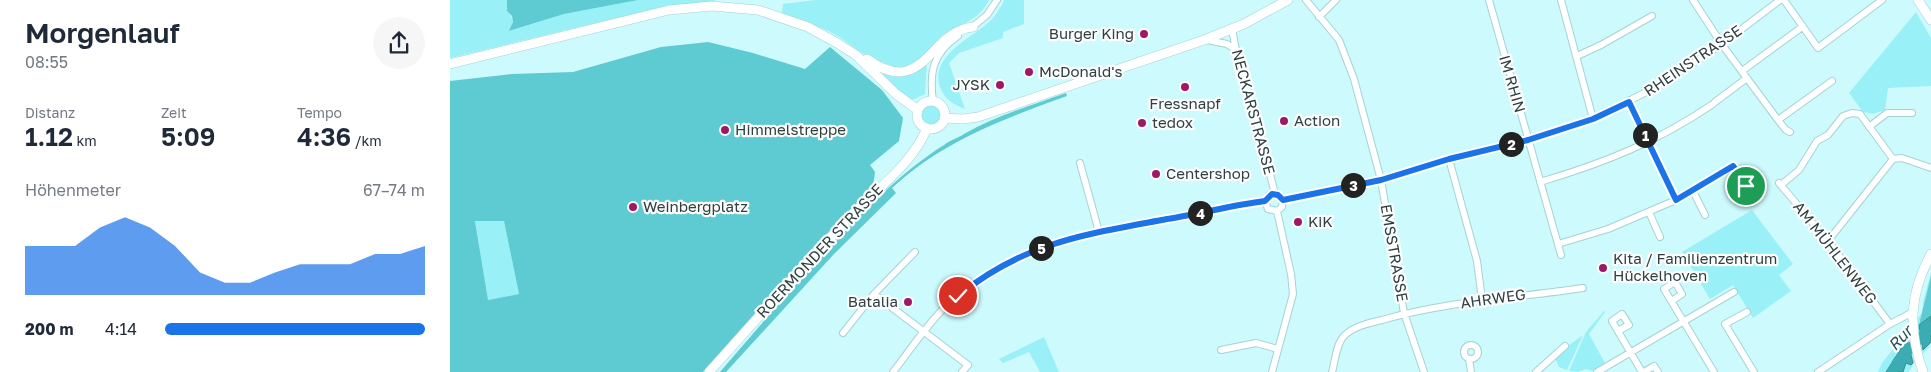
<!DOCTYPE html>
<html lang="de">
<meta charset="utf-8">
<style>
body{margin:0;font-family:"Golos Text",sans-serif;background:#f6f6f7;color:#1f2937;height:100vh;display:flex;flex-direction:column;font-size:19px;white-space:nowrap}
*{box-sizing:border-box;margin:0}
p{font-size:16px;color:#747a83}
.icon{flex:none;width:28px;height:28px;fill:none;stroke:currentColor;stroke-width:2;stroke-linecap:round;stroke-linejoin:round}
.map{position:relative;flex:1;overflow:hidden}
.side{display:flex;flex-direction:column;background:#fff;width:450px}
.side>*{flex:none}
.pin{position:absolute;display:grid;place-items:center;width:42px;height:42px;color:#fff;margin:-21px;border:2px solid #fff;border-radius:50%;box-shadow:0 1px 5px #0007}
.km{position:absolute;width:25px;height:25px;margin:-12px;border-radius:50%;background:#222;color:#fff;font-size:14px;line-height:25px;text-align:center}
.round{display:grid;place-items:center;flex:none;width:52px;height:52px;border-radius:26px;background:#f6f6f7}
.headline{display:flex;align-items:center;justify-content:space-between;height:85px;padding:0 25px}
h1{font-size:28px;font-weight:600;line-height:38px}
.figures{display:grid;grid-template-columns:repeat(3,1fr);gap:8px;height:85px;padding:5px 25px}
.figures div{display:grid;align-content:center}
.figures b{font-size:25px;font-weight:600}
.figures small{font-size:14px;font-weight:400}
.figures p{font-size:14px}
.chart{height:140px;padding:10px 25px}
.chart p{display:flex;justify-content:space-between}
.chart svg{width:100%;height:90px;margin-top:5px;fill:#1a73e8;opacity:.7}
ul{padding:0 25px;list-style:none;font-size:16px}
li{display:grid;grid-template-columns:80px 60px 1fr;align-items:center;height:38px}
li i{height:12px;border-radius:6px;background:#1a73e8}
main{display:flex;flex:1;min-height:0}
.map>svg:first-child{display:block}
.green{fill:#99f0f6}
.forest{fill:#5ecad1;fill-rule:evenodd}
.water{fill:#3cacb3;stroke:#388c91}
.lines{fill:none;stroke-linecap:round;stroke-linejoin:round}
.river{stroke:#3cacb3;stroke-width:10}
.street-casing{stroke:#a6d2d4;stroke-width:8}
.secondary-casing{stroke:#a6d2d4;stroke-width:10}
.street{stroke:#fff;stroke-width:6}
.secondary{stroke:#fff;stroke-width:9}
.route-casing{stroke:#fff;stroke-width:10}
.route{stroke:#1a73e8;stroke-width:6}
.poi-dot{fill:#9e1867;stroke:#fdfdfd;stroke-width:2}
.labels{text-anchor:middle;stroke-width:4.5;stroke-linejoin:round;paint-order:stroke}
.poi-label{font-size:15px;fill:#2e4041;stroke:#fdfdfd;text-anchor:start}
.street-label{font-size:15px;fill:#2e4041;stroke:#fdfdfd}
.water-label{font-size:16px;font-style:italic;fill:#245457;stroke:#fdfdfd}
</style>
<main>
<section class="side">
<div class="headline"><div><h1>Morgenlauf</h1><p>08:55</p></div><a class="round"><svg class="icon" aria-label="share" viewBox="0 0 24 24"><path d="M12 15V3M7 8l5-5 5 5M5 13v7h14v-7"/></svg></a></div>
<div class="figures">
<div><p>Distanz</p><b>1.12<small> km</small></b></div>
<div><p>Zeit</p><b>5:09</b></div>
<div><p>Tempo</p><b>4:36<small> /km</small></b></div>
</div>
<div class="chart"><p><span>Höhenmeter</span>67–74 m</p>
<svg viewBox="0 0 160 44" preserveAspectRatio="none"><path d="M0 44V20L10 20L20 20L30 11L40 6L50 11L60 20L70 33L80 38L90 38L100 33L110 29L120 29L130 29L140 24L150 24L160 20V44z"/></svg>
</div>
<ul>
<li><b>200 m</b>4:14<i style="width:100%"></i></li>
</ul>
</section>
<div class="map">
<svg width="1481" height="372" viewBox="0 0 1481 372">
<rect width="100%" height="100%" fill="#cdfafd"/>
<path class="green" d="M0,0h57v11c7,7 7,12 3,20l54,-17 74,-14h77l-1,3 -72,9 -192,46z
M366,0h173c-11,22 -29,23 -47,36 -10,8 -21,28 -33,32 -28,9 -57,-27 -81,-37 -15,-7 -31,-12 -46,-18l1,-9z
M554,0h20v24l-21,8v6l-44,15 -10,10 16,46c-12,-5 -20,-9 -25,-22 -11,-32 34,-50 51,-67 5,-5 10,-13 13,-20z
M1466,12l15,26v48l-43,2 -3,22 -12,4 -10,-2 -14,-19z
M477,63l-2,31 -13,6 -19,-14 -11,-12 2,-2z
M471 115a10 10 0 1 1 20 0a10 10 0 1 1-20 0Z
M1302,210l41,54 -14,11 12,16 -38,27 -20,-33 -23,14 -28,-47z
M25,220l29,1 15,73 -31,6z
M1481,273v72l-17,18 -5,9h-31l4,-9 40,-50 1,-11z
M1154,311l1,1 -16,22 16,29 -13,8 -6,-2 -8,3 -9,-1 17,-39z
M1133,335l-16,35 -8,-3 -4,-9 13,-12z
M594,337l15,35h-19l-11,-20 -26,11 -4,-4z"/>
<path class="forest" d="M57,0h131l-74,14 -55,17 4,-9 -1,-6 -5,-5z
M258,42l45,11 52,16 25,-22 52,43 21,28 -4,23 -29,24 5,7 -2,14 -62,64 -108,122h-253v-291l62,-7 61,-2 88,-25zM25,221h29l15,73 -31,6z
M616,93l1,3c-62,22 -126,46 -175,92l4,5 -62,61 -108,118h-6c34,-40 68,-79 103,-117 37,-40 75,-81 121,-110 6,-5 14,-7 20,-11 32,-18 68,-29 102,-41z
M1481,276v40l-12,9z"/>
<path class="water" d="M1481,316v26l-8,8 -4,-25z
M1457,339l6,24 -2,2 -5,-2 -3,9h-17z"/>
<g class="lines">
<path class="river" d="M1442,372l6,-11 33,-34"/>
<defs>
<path id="street" d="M856,0l33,40 15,39 27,101 23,133 20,59
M1039,0l72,255
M1111,0l32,119
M1243,0l30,46 55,74 8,10 4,2
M1334,0l34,48 64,-48
M869,17l17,-17
M521,28l16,-13 10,-15
M782,29l4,21 20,69 19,75
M757,40l20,4 9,6
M1127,56l24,-11 51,-29
M1292,71l60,-44
M483,101c-4,-29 0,-48 25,-65
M1179,102l47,98
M1265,102l32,-24
M1328,120l54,-39
M1419,127l18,-14h25
M999,159l28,102 5,39
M630,163l19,69
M1090,182c64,-19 117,-40 173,-78
M1329,183l49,58 62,83
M1331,185l18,-15 18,-29 11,-6 15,-19 9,-3 8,1 33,45 9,-1 29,10
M1243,191l12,24
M825,194l-6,1 -4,6 3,8 9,2 5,-4 1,-7
M833,200l98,-20 68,-21 79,-19 65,-21 67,-34 62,-41 58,-44
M1199,212l11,25
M1378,241l65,-82
M1108,244l50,-15 68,-29 57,-34 13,20
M424,294l94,71 -6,7
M1222,301l10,-7 -7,-12 -11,7 50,83
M1297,312l-22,12 29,48
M1168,331l11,-6 -7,-11 -10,7 30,51
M393,333l31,-39 41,-42
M1014 352a7 7 0 1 1 14 0a7 7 0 1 1-14 0Z
M771,350l35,-7 22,6
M1019,359l2,13
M443,372c18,-23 34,-48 55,-68 68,-61 138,-70 224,-85 31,-6 62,-14 93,-18
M822,372l21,-78 -2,-20 -14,-63
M882,372c3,-10 4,-28 12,-36 10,-10 25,-13 38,-16 66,-19 134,-22 201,-32
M1086,372l29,-26
M1147,372l137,-80
M1194,372l10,-6 4,6
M1368,372l72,-48 23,-12"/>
<path id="secondary" d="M1468,0l13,20
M417,59c57,41 62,-28 106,-32
M0,64l219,-54 43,-4 46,4 50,17 29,16 19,12 40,39 22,16
M467 115a14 14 0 1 1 28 0a14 14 0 1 1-28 0Z
M494,118l19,1 15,-2 226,-77 40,-16 44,-24
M259,372c47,-52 93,-105 141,-155 27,-29 62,-52 77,-89
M1473,372c-15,-43 -14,-78 8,-118"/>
</defs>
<use href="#street" class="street-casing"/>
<use href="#secondary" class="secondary-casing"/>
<use href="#street" class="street"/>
<use href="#secondary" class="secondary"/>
</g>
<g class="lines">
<defs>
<path id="route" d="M508,296c66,-54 129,-62 209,-77 33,-5 65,-14 98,-18l7,-7 6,1 5,5 98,-20 68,-21 79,-19 65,-21 36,-17 47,98 57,-34 13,20"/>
</defs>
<use href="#route" class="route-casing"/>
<use href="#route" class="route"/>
</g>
<g class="poi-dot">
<circle cx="694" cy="34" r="5"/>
<circle cx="579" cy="72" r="5"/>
<circle cx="550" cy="85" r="5"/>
<circle cx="735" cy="87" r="5"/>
<circle cx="834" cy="121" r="5"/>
<circle cx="692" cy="123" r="5"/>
<circle cx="275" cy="130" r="5"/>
<circle cx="706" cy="174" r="5"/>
<circle cx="183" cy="207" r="5"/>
<circle cx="848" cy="222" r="5"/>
<circle cx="1153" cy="268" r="5"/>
<circle cx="458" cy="302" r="5"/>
</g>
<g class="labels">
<g class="poi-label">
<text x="684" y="39" text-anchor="end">Burger King</text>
<text x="589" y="77">McDonald's</text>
<text x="540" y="90" text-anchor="end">JYSK</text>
<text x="735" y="109" text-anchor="middle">Fressnapf</text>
<text x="844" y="126">Action</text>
<text x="702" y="128">tedox</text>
<text x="285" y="135">Himmelstreppe</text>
<text x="716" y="179">Centershop</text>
<text x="193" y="212">Weinbergplatz</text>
<text x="858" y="227">KiK</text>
<text x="1163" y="264">Kita / Familienzentrum<tspan x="1163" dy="17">Hückelhoven</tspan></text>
<text x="448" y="307" text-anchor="end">Batalia</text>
</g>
<g class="street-label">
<text transform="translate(1243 61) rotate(-34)" y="5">RHEINSTRASSE</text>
<text transform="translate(1062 84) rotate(74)" y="5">IM RHIN</text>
<text transform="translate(803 112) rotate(75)" y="5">NECKARSTRASSE</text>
<text transform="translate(370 251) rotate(-47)" y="5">ROERMONDER STRASSE</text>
<text transform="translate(944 253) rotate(80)" y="5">EMSSTRASSE</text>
<text transform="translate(1385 253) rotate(52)" y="5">AM MÜHLENWEG</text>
<text transform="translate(1043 299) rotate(-8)" y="5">AHRWEG</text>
</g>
<g class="water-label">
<text transform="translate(1450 338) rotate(-47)" y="6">Rur</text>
</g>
</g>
</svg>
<div class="pin" style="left:1296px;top:186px;background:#1e9e55"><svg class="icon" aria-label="arrive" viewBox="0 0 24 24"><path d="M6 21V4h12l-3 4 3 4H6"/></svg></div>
<div class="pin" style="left:508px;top:296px;background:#d93025"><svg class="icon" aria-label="check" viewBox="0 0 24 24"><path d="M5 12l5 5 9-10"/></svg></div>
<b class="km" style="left:1195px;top:135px">1</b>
<b class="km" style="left:1061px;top:144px">2</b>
<b class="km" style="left:903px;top:185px">3</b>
<b class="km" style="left:750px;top:213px">4</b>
<b class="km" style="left:591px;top:248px">5</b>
</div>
</main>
